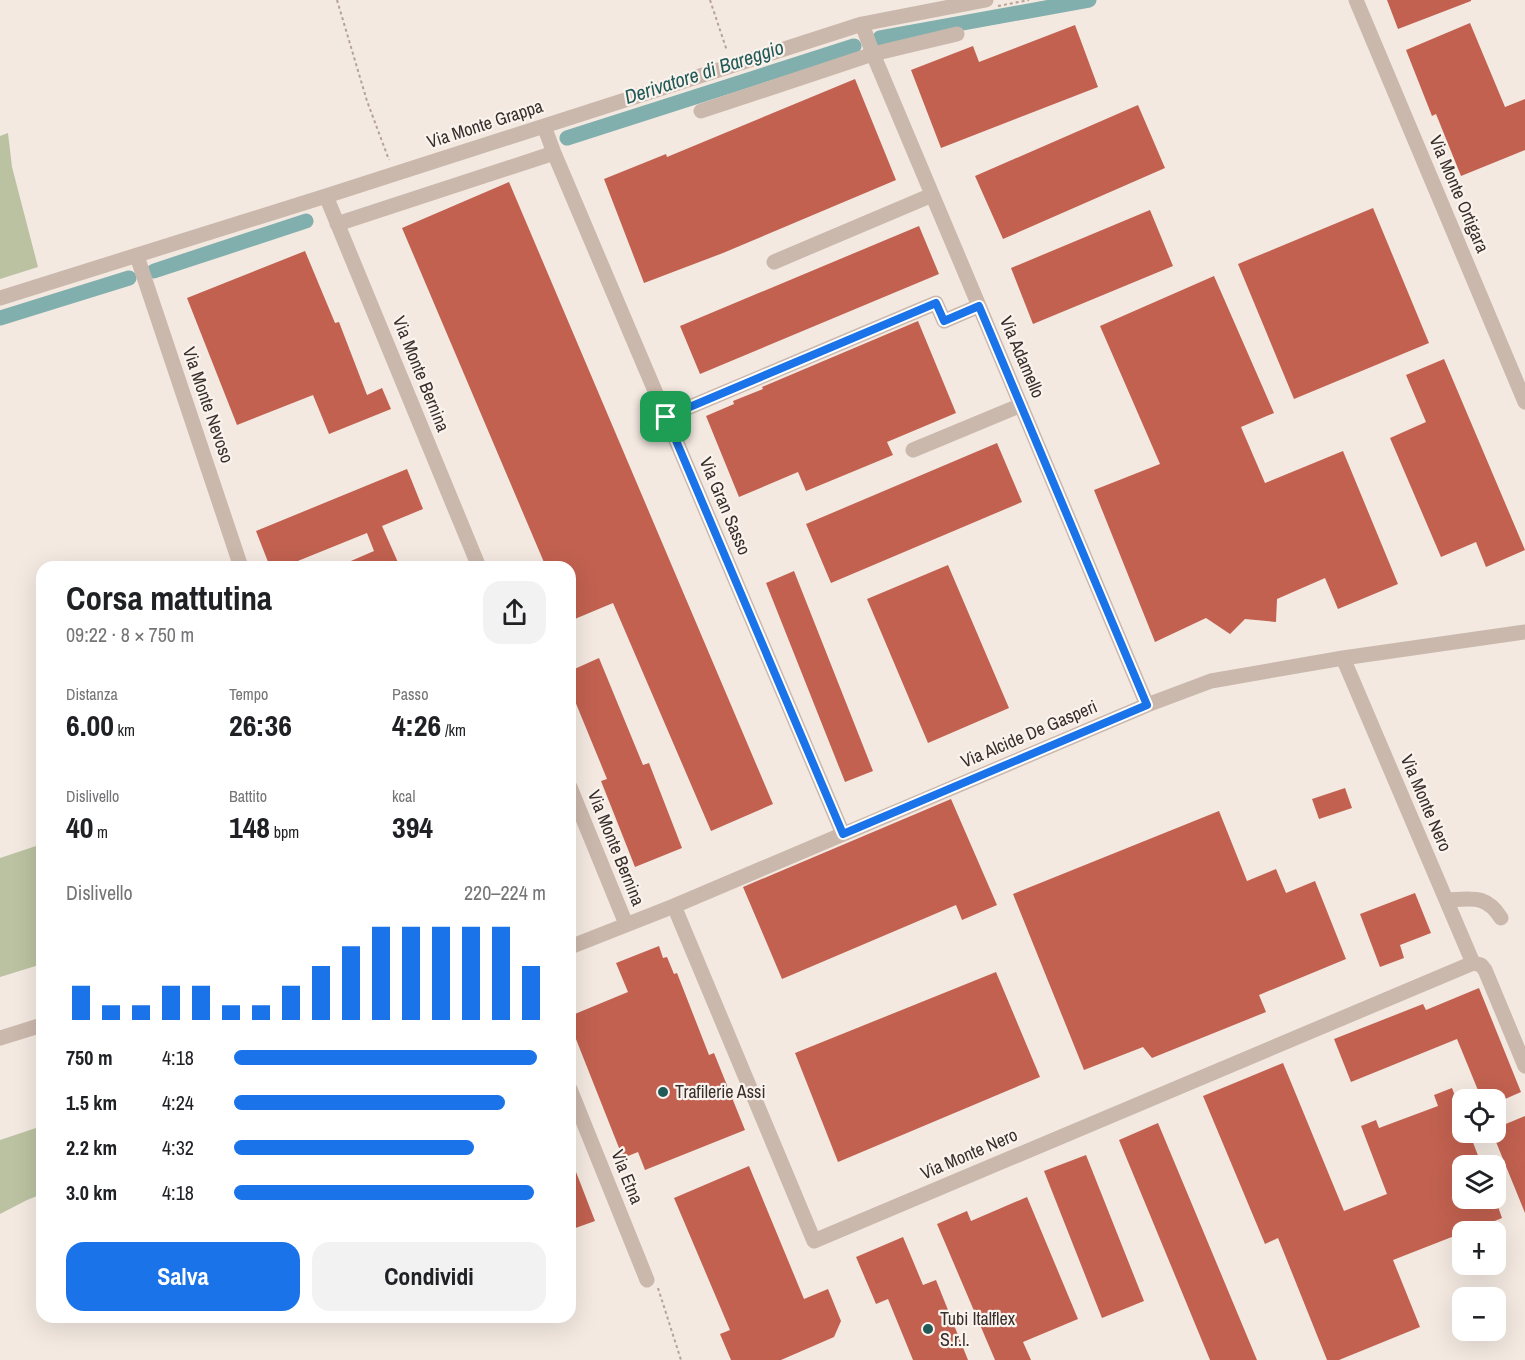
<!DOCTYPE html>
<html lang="it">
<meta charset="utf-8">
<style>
body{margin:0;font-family:"Archivo Narrow",sans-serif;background:#f2f2f2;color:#202124;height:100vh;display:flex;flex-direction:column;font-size:22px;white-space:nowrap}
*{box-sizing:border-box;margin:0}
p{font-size:20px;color:#757577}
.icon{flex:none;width:33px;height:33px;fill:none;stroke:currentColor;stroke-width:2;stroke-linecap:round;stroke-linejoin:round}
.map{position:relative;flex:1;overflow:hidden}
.side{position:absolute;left:36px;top:561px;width:540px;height:762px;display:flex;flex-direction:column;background:#fff;border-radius:18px;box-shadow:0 6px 24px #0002}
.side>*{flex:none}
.tools{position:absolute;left:1452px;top:1089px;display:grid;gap:12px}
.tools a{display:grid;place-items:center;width:54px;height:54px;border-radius:12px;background:#fff;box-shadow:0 6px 24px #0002;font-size:30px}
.pin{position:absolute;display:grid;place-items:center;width:51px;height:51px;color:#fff;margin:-26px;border-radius:12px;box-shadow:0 3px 9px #0006}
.round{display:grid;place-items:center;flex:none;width:63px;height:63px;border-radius:18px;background:#f2f2f2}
.head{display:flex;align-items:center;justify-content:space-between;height:102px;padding:0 30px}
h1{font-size:33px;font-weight:800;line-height:45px}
.metrics{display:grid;grid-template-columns:repeat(3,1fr);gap:9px;height:102px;padding:6px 30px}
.metrics div{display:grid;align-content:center}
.metrics b{font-size:30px;font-weight:800}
.metrics small{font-size:16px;font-weight:400}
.metrics p{font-size:16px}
.chart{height:168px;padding:12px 30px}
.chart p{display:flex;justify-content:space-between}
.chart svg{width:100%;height:108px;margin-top:6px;stroke:#1a73e8;stroke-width:6}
.primary-button{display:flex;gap:12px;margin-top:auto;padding:12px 30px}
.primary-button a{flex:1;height:69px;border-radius:18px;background:#1a73e8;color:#fff;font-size:24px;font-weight:800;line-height:69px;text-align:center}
.primary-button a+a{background:#f2f2f2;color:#202124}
ul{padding:0 30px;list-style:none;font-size:20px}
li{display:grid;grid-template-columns:96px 72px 1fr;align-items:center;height:45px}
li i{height:15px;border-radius:8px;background:#1a73e8}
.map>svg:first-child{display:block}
.green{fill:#bac2a1}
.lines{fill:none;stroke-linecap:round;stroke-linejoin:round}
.canal{stroke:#80afad;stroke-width:15}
.building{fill:#c26150}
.path{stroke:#b7a297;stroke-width:2;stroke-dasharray:3 3;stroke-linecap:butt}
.minor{stroke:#cbb8ad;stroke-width:15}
.route-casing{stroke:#fff;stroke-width:12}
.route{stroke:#1a73e8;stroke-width:8}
.poi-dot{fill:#225a58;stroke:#faf3ed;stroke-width:2}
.labels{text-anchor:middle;stroke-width:4.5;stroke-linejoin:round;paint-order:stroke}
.street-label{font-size:18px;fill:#392e2b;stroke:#faf3ed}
.poi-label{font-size:18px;fill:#392e2b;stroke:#faf3ed;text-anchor:start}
.water-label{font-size:20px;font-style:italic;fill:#225a58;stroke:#faf3ed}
</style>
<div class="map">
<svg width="1525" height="1360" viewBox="0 0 1525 1360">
<rect width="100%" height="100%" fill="#f3e9e1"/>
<path class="green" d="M8,133l4,34 26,100 -38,12v-143z
M42,844v120l-42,13v-119z
M42,1126v68l-15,6 -27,14v-74z"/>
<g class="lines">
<path class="canal" d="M880,38l209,-38
M567,138l287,-92
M154,271l152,-50
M0,318l129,-40"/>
</g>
<path class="building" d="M1387,0h84v1l-73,28z
M1470,23l35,84 20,-8v51l-64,26 -25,-62 -4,2 -26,-66z
M1075,25l23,62 -157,61 -30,-78 62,-24 6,16z
M855,79l41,101 -173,73 -79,30 -40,-104 62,-25 1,3z
M1138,105l27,63 -162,71 -28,-63z
M509,182l264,622 -62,27 -98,-228 -43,18v-54h-24l-144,-339z
M1373,208l56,135 -135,56 -56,-135z
M1150,210l23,56 -140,58 -22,-56z
M919,226l20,48 -239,100 -20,-48z
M305,251l30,72 4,-1 28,73 15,-7 9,21 -62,25 -16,-39 -76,30 -50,-127z
M1214,276l60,137 -33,14 24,56 78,-32 55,133 -60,25 -13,-31 -48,21 -1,23 -31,-3 -15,15 -24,-16 -51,24 -61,-152 66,-26 -60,-138z
M918,321l38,92 -69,29 6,13 -87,36 -8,-19 -59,25 -33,-81 28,-12 -1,-3 30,-12 -1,-2z
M1444,359l81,191 -39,17 -10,-25 -35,15 -51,-119 36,-16 -20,-47z
M997,443l25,59 -191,81 -25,-59z
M407,469l16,40 -41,17 18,41h-63l37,-16 -7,-18 -84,34h-13l-14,-36z
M948,565l61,143 -81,35 -61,-144z
M794,571l79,200 -28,11 -79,-199z
M599,658l44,107 6,-2 33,85 -47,19 -34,-86 6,-2 -37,-90v-18z
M1345,788l7,20 -33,11 -7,-20z
M951,799l46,106 -35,15 -6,-15 -174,74 -39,-92z
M1219,811l28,70 29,-12 10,24 29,-12 31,78 -87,36 7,17 -114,46 -9,-11 -59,23 -71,-176z
M1415,893l16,40 -31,12 4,13 -24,9 -20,-53z
M659,946l4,12 4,-1 7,17 3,-1 32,82 5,-2 31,77 -100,40 -7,-18 -15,6 -53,-134v-8l58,-24 -12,-29z
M996,972l44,105 -202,85 -43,-109z
M1479,988l42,104 -25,11v-3h-14l-25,-61 -106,43 -17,-43 89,-35 3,6z
M1283,1063l61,148 43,-17 -26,-68 15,-6 3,8 59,-22 -4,-11 18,-7 10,27v17h7l13,34h-20v32h33l7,20 -34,14h-6v1l-69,27 27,67 -81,33h-12l-49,-122 -13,6 -62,-148z
M1525,1116v97l-33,-81h4v-4z
M1158,1123l99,237h-47l-91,-220z
M1086,1155l58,146 -42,17 -58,-147z
M571,1159l24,62 -25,9v-70z
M749,1166l55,133 24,-10 13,32 -7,16 -53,23h-50l-11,-26 10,-4 -56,-132z
M1027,1197l51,122 -55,23 8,18h-36l-58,-136 30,-13 4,10z
M903,1237l20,48 13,-5 32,80h-55l-25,-61 -12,5 -20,-47z"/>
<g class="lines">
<path class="path" d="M337,0l30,101 22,59
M710,0l17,51
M998,6l31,-6
M658,1288l23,72"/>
<path class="minor" d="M1356,0l169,402
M862,24l11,30 274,651
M701,111l172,-57 84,-20
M544,126l10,27 289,681
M326,196l153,371
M337,224l217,-71
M137,256l104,311
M774,262l158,-67
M0,298l326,-102 536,-172 124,-24
M666,417l270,-114 8,18 35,-15
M913,450l108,-45
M570,787l56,137
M1446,900c26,-1 40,-6 55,18
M674,906l140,335 659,-278 -130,-305
M570,947l104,-41 473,-201 64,-24 132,-23 182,-26
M1473,963l8,2 4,5 40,96
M0,1038l42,-13
M570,1089l77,191"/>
</g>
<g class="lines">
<defs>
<path id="route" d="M936,303l8,18 35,-15 168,399 -304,129 -177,-417z"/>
</defs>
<use href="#route" class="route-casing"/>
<use href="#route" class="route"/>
</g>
<g class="poi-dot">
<circle cx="663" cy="1092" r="6"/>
<circle cx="928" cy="1329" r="6"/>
</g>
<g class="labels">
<g class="street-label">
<text transform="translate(485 124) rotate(-18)" y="6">Via Monte Grappa</text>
<text transform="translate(1459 194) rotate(67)" y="6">Via Monte Ortigara</text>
<text transform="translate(1022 357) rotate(67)" y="6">Via Adamello</text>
<text transform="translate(421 374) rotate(68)" y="6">Via Monte Bernina</text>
<text transform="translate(208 405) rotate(71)" y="6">Via Monte Nevoso</text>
<text transform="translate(725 506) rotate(67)" y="6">Via Gran Sasso</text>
<text transform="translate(1029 734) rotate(-23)" y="6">Via Alcide De Gasperi</text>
<text transform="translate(1426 803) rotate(67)" y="6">Via Monte Nero</text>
<text transform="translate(616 848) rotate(68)" y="6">Via Monte Bernina</text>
<text transform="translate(969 1154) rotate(-23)" y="6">Via Monte Nero</text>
<text transform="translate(627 1177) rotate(68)" y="6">Via Etna</text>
</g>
<g class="poi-label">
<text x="675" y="1098">Trafilerie Assi</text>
<text x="940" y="1325">Tubi Italflex<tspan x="940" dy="21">S.r.l.</tspan></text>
</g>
<g class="water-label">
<text transform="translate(704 72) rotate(-18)" y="7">Derivatore di Bareggio</text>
</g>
</g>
</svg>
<div class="tools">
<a><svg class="icon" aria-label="locate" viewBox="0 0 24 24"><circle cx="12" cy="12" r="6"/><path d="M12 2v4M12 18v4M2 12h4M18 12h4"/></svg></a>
<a><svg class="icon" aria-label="layers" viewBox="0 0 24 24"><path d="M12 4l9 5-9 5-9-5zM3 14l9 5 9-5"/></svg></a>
<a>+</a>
<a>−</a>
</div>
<div class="pin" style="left:666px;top:417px;background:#1e9e55"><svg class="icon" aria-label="arrive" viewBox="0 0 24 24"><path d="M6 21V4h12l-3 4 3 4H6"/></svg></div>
<section class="side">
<div class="head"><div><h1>Corsa mattutina</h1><p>09:22 · 8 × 750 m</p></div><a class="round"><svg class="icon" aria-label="share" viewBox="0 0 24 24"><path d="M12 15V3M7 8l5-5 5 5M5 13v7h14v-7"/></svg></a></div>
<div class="metrics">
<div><p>Distanza</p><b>6.00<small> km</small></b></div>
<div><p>Tempo</p><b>26:36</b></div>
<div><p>Passo</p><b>4:26<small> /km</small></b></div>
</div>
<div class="metrics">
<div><p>Dislivello</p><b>40<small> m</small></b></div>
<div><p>Battito</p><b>148<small> bpm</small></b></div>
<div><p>kcal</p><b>394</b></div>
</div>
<div class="chart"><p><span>Dislivello</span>220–224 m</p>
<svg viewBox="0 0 160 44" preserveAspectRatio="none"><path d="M5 44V30M15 44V38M25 44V38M35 44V30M45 44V30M55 44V38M65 44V38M75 44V30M85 44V22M95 44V14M105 44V6M115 44V6M125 44V6M135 44V6M145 44V6M155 44V22"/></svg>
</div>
<ul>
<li><b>750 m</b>4:18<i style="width:97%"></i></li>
<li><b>1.5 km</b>4:24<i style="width:87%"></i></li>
<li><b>2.2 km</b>4:32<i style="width:77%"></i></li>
<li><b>3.0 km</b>4:18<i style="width:96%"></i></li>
</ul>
<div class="primary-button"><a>Salva</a><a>Condividi</a></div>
</section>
</div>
